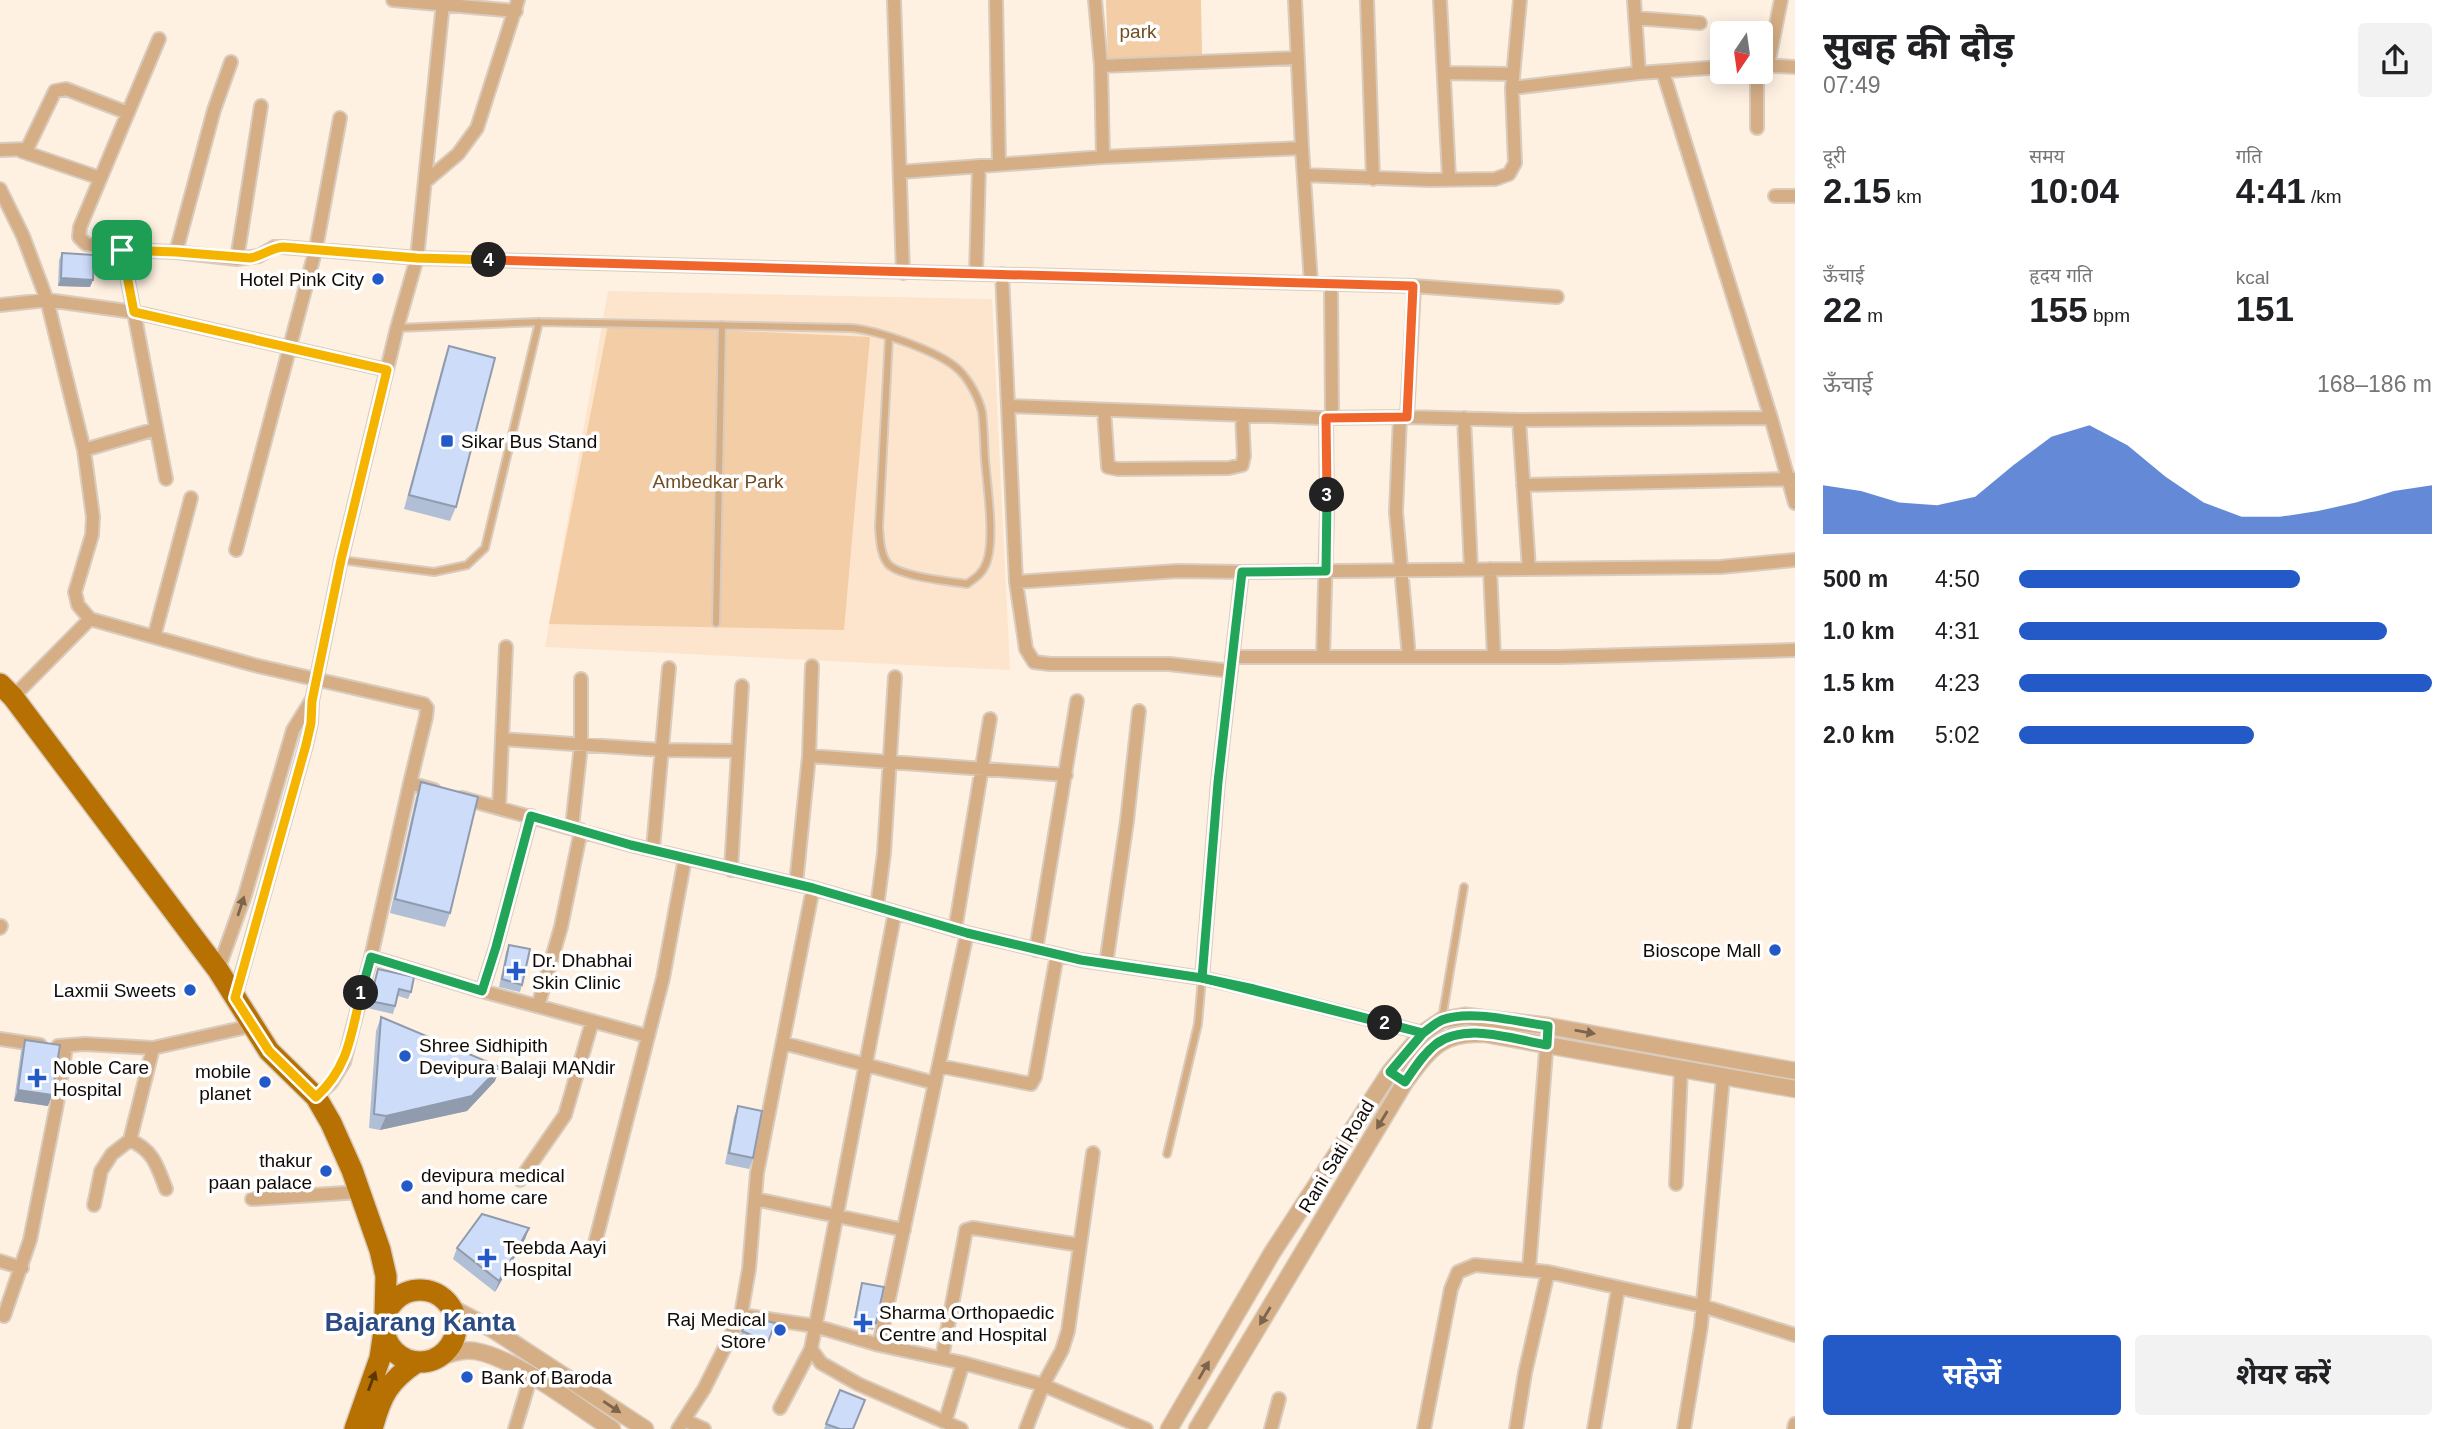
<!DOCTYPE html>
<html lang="hi">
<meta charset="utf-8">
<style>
body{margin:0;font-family:Arial,"Noto Sans Devanagari",sans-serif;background:#f2f2f2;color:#202124;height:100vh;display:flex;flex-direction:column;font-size:26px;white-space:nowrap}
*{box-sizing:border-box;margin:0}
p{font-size:23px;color:#757577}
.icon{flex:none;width:38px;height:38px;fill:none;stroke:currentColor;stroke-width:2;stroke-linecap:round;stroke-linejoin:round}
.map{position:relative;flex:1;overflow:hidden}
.sheet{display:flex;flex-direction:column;background:#fff;width:665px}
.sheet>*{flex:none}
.needle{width:46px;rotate:193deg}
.controls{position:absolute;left:1710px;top:21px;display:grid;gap:14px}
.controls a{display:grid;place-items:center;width:63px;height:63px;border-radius:7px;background:#fff;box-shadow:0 4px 18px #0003;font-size:35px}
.pin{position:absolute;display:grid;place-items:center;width:60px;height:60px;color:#fff;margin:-30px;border-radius:14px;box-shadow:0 4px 10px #0006}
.km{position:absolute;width:35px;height:35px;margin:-18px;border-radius:50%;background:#222;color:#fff;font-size:19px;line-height:35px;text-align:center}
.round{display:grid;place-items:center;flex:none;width:74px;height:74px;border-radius:7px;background:#f2f2f2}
.headline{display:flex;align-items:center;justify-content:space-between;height:119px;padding:0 28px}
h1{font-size:38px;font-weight:700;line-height:52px}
.metrics{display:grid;grid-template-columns:repeat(3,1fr);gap:10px;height:119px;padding:7px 28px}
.metrics div{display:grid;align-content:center}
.metrics b{font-size:35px;font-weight:700}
.metrics small{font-size:19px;font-weight:400}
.metrics p{font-size:19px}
.chart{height:196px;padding:14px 28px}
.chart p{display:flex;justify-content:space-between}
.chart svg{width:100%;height:126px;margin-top:7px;fill:#235ac7;opacity:.7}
.action{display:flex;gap:14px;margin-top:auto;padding:14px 28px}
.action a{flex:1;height:80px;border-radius:7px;background:#235ac7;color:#fff;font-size:28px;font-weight:700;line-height:80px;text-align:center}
.action a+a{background:#f2f2f2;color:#202124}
ul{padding:0 28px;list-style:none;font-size:23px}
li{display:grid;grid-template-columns:112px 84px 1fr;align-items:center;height:52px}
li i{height:18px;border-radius:9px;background:#235ac7}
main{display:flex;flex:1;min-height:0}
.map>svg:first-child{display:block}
.built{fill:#fde5cd}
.green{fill:#f2cda5}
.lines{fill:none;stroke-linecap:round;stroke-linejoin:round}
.service-casing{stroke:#d9ccbe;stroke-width:10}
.minor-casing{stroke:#d9ccbe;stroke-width:16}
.tertiary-casing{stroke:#d9ccbe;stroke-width:19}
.primary-casing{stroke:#d9ccbe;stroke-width:24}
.service{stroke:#d5ae86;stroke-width:6}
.minor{stroke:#d5ae86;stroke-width:12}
.tertiary{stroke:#d5ae86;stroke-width:16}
.primary{stroke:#b67102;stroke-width:21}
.wall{fill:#b0bed6}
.shaded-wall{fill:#909bae}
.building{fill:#cdddf9;stroke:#909bae;stroke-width:2}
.oneway{fill:#7d644c}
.oneway2{fill:#5c3803}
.split-1-casing{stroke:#fff;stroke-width:14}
.split-2-casing{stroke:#fff;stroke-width:14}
.split-3-casing{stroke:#fff;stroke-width:14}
.split-4-casing{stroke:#fff;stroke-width:14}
.split-5-casing{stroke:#fff;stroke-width:14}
.split-1{stroke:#f5b400;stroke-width:9}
.split-2{stroke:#22a559;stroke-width:9}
.split-3{stroke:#22a559;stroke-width:9}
.split-4{stroke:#f0652b;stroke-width:9}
.split-5{stroke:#f5b400;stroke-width:9}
.poi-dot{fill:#235ac7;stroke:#fff;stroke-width:2.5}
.labels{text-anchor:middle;stroke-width:7;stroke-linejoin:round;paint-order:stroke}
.park-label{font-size:19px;fill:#714d22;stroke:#fff}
.poi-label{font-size:19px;fill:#120a04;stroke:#fff;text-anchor:start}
.street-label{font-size:19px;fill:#120a04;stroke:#fff}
.district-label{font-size:26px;font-weight:bold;fill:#2d4b83;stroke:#fff}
</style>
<main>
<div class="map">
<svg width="1795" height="1429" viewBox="0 0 1795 1429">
<rect width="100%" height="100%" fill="#fff1e2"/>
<path class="built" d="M608,291l384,8 18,371 -465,-23z"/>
<path class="green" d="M1106,0h95l1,54 -94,12z
M608,325l262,12 -26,293 -295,-6z"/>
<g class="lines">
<defs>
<path id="service" d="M397,328l142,-6 311,6c27,2 89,23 109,42 10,10 20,28 23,42 2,15 2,32 3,48 2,26 10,77 2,101 -4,12 -10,16 -20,23 -18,-3 -67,-7 -79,-20 -8,-10 -8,-26 -9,-37l10,-190
M341,560l93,12 33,-7 18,-17 54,-226
M716,623l6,-298
M1442,1019l22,-132
M1167,1154l31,-130 4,-46"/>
<path id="minor" d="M393,0l123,11
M894,0l9,273
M996,0l3,164
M1095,0l6,66 2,91
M1295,0l7,148 9,135
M1367,0l6,179
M1440,0l9,178
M1634,0l5,73
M1635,18l65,5
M159,39l-79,188 -1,10 7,7 36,6 54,2 61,7 22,-3 15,-9h9l134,11 26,-255
M1760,65l35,2
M1768,65l13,-65
M1101,66l196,-8
M1663,72l108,346 24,85
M1444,73l69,1
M1512,88l127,-15 83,-6
M1757,128v-56
M0,150l27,-1 28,-58 11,-2 62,24
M21,151l79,27
M900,172l203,-15 199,-9
M1304,175l125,5 66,-1 14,-5 6,-11 -3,-75 8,-88
M425,182l33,-28 19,-26 41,-128
M0,189l23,47 24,64 37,150 9,67 -1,18 -17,57 3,13 12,14 164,46 170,39 3,4 -1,9 -16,66 24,7
M1775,196h20
M122,250l44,229
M176,252l38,-142 17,-48
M237,259l24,-153
M976,274l3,-108
M1002,274l14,308 10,67 8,13 16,2h119l62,7
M1331,284l1,134
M0,305l47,-5 87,12 253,58
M1009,406l312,12 83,-1 115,3 10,149
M1104,410l4,57 10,2 111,-1 13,-3 2,-9 -2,-41
M1400,417l-4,95 13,145
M1407,417l7,-131
M1464,418l7,151
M1519,420l252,-2
M84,450l72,-21
M1523,485l272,-6
M236,550l80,-302 24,-130
M1490,569l4,88
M1016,582l162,-11 64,1 478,-5 75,-7
M154,637l37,-139
M1232,657h327l236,-7
M1323,657l4,-144 -1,-95
M13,697l77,-78
M502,739l159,11 77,1
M809,756l257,19
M462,798l169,47 182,43 154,45 114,27 121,18 52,12 169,43
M499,808l7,-161
M572,827l9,-82v-66
M653,849l16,-181
M731,870l11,-184
M796,884l13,-128 3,-90
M877,907l7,-54 11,-176
M0,928l1,-2
M955,930l35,-211
M1036,950l41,-249
M371,957l111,34 165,45
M1106,964l21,-143 12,-110
M218,970l27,-75 48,-165 18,-29
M1202,978l16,-196 24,-210
M482,991l14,-44 35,-131
M235,997l71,-252 5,-22 1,-22 29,-141 56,-232 20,-70 997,28 143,11
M538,1006l23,-79 20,-97
M0,1039l40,6
M783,1043l152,40
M58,1046l27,-2 68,4 98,-22
M939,1066l92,18 4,-7 22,-122
M316,1097l15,-14 13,-21 27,-105 39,-174
M130,1140c24,11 27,26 36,49
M520,1180l45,-65 27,-93
M1676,1184l5,-114
M252,1199l108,-7
M755,1199l149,31
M94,1205l7,-34 11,-17 18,-14 23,-92
M593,1251l70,-273 22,-120
M0,1261l22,7
M1529,1269l19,-243
M741,1315l74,11 64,19 84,18 80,22 103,44
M4,1316l26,-76 26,-131 10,-62
M879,1345l88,-412
M811,1349l10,14 37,21 103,45
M942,1358l24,-128 7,-2 107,17
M780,1408l31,-59 84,-437
M684,1420l20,9
M945,1422l18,-59
M515,1429l16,-53
M678,1429l26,-40 37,-74 8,-46 8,-96 56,-285
M1026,1429l17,-44 19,-35 6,-19 25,-178
M1271,1429l8,-30
M1424,1429l27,-140 7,-17 17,-7 73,7 155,34 92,29
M1516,1429l9,-56 23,-101
M1594,1429l24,-140
M1684,1429l17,-103 22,-249
M1794,1429l1,-5"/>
<path id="tertiary" d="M450,1307l42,22 153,100
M433,1360c13,-5 27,-11 42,-9 41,7 101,55 137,78
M1169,1429l103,-176 118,-181 33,-39 19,-13 23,-4 83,10 247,45
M1197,1429l208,-347c25,-33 36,-51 81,-48l309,55"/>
<path id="primary" d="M0,684l13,13 205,273 51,81 47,46 15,26 21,47 28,80 6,26 -1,39
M384 1326a36 36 0 1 1 72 0a36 36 0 1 1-72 0Z
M355,1429l25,-71 4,-27
M372,1429c9,-33 16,-48 45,-67"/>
</defs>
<use href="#service" class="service-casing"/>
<use href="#minor" class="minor-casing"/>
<use href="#tertiary" class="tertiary-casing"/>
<use href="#primary" class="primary-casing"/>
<use href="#service" class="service"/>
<use href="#minor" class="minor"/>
<use href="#tertiary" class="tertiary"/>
<use href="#primary" class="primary"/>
</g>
<path class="wall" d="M62,253l31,27 -3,7 -32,-1 1,-26z
M449,346l7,161 -6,14 -46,-12 40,-149z
M421,782l29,131 -5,14 -55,-14 26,-116z
M509,945l13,40 -2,7 -21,-5 7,-35z
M378,969l33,23 -3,7 -10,-3 -5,18 -26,-6z
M381,1017l114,64 -28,30 -87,19 -11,-2 7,-97z
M25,1040l23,66 -34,-5 7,-50z
M738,1106l15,52 -4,11 -24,-5 9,-47z
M529,1228l-4,11 -30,53 -42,-33 4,-11z
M862,1283l14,40 -3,7 -20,-4 7,-36z
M775,1323l-9,26 -27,-10 3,-8z
M840,1390l13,39h-29z"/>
<path class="shaded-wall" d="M61,278l32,2 -3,7 -32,-1z
M500,1067l-5,14 -28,30 -87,19 6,-14z
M18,1090l34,5 -4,11 -34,-5z
M529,1228l-4,11 -30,53 4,-11z"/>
<path class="building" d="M62,253l32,2 -1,25 -32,-2z
M449,346l46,12 -39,149 -47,-12z
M421,782l57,15 -28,116 -55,-14z
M509,945l21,4 -8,36 -20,-6z
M378,969l36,8 -3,15 -12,-3 -4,17 -25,-5z
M381,1017l119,50 -28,29 -86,20 -12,-2z
M25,1040l35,5 -8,50 -34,-5z
M738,1106l24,5 -9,47 -24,-5z
M482,1214l47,14 -30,53 -42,-33z
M862,1283l22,4 -8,36 -21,-4z
M749,1317l26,6 -7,19 -26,-11z
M840,1390l25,10 -12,29h-13l-14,-5z"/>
<defs><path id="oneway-solid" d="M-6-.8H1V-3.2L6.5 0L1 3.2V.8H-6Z" transform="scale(1.75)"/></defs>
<g class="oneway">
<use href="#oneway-solid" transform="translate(241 906) rotate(-72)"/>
<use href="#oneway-solid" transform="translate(1585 1032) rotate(10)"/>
<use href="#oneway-solid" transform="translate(1382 1120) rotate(121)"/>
<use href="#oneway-solid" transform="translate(1265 1316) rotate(121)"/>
<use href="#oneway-solid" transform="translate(1204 1370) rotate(-60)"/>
<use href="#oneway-solid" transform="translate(612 1407) rotate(34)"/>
</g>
<use class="oneway2" href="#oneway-solid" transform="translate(372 1381) rotate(-69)"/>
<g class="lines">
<defs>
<path id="split-1" d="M122,250l12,62 253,58 -46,190 -29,141 -1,22 -5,22 -71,253 34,53 47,46c33,-30 35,-63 45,-104"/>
<path id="split-2" d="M361,993l10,-36 111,34 14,-44 35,-131 100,29 182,43 154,45 114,27 121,18 52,11 131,34"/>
<path id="split-3" d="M1327,495l-1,76 -84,1 -24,210 -16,196 221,55 -33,39 15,10c9,-13 18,-28 31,-38 30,-22 77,-5 111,1l1,-19c-30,-4 -78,-17 -106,-6 -7,3 -13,9 -19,13l-38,-10"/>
<path id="split-4" d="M489,260l924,26 -6,131 -81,1 1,77"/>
<path id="split-5" d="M122,250l54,2 74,6c12,-2 21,-10 33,-11l134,11 72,2"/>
</defs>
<use href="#split-1" class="split-1-casing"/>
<use href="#split-2" class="split-2-casing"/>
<use href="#split-3" class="split-3-casing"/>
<use href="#split-4" class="split-4-casing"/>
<use href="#split-5" class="split-5-casing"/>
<use href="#split-1" class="split-1"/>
<use href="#split-2" class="split-2"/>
<use href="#split-3" class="split-3"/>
<use href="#split-4" class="split-4"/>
<use href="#split-5" class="split-5"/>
</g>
<g class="poi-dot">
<circle cx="378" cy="279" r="7"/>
<rect x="440" y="434" width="14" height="14" rx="3.5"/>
<circle cx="1775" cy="950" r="7"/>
<path d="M512.5 960.5h7v7h7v7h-7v7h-7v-7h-7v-7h7z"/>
<circle cx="190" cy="990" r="7"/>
<circle cx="405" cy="1056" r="7"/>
<path d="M33.5 1067.5h7v7h7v7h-7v7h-7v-7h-7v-7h7z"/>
<circle cx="265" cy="1082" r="7"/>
<circle cx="326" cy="1171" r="7"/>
<circle cx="407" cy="1186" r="7"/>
<path d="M483.5 1247.5h7v7h7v7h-7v7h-7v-7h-7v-7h7z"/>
<path d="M859.5 1312.5h7v7h7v7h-7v7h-7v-7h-7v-7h7z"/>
<circle cx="780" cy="1330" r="7"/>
<circle cx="467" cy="1377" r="7"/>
</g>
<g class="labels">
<g class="park-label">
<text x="1138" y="38">park</text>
<text x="718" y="488">Ambedkar Park</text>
</g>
<g class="poi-label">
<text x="364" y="286" text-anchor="end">Hotel Pink City</text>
<text x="461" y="448">Sikar Bus Stand</text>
<text x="1761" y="957" text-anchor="end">Bioscope Mall</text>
<text x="532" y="967">Dr. Dhabhai<tspan x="532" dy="22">Skin Clinic</tspan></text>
<text x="176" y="997" text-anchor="end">Laxmii Sweets</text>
<text x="419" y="1052">Shree Sidhipith<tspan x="419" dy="22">Devipura Balaji MANdir</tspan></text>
<text x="53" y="1074">Noble Care<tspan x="53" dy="22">Hospital</tspan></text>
<text x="251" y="1078" text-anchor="end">mobile<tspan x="251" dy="22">planet</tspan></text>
<text x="312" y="1167" text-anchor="end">thakur<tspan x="312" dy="22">paan palace</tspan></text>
<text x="421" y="1182">devipura medical<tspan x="421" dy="22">and home care</tspan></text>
<text x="503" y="1254">Teebda Aayi<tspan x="503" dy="22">Hospital</tspan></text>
<text x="879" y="1319">Sharma Orthopaedic<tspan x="879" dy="22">Centre and Hospital</tspan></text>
<text x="766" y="1326" text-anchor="end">Raj Medical<tspan x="766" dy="22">Store</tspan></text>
<text x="481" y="1384">Bank of Baroda</text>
</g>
<g class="street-label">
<text transform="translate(1336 1156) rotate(-59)" y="7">Rani Sati Road</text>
</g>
<g class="district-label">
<text x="420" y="1331">Bajarang Kanta</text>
</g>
</g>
</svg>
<div class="controls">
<a><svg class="needle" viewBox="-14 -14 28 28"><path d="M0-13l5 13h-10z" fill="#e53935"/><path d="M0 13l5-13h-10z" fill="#757577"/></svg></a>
</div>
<div class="pin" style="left:122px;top:250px;background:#1e9e55"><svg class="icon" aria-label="arrive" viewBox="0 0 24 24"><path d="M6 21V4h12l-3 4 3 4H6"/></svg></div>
<b class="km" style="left:361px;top:993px">1</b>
<b class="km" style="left:1385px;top:1023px">2</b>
<b class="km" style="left:1327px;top:495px">3</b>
<b class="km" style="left:489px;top:260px">4</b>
</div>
<section class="sheet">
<div class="headline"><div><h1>सुबह की दौड़</h1><p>07:49</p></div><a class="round"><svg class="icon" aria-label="share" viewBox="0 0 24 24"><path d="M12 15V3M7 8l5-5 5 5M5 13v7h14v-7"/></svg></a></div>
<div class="metrics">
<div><p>दूरी</p><b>2.15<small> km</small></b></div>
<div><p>समय</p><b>10:04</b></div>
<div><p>गति</p><b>4:41<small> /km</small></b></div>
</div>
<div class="metrics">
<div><p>ऊँचाई</p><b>22<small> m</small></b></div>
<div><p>हृदय गति</p><b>155<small> bpm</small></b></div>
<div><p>kcal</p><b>151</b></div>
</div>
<div class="chart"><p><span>ऊँचाई</span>168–186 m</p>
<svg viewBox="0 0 160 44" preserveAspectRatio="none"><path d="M0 44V27L10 29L20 33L30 34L40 31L50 20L60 10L70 6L80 13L90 24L100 33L110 38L120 38L130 36L140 33L150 29L160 27V44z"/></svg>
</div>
<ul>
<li><b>500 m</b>4:50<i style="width:68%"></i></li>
<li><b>1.0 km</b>4:31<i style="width:89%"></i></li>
<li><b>1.5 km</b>4:23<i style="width:100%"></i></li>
<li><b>2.0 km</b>5:02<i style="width:57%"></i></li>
</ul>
<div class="action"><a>सहेजें</a><a>शेयर करें</a></div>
</section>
</main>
